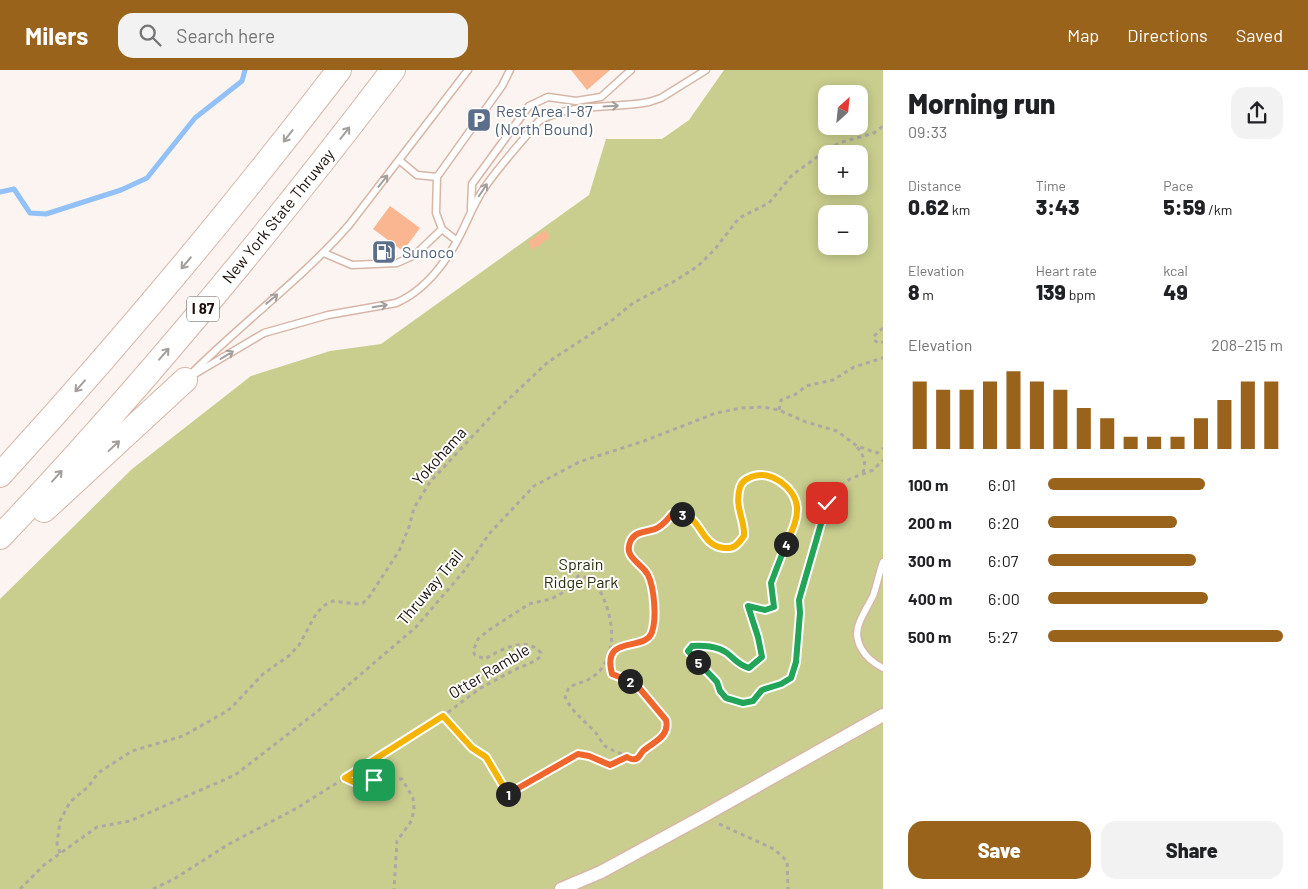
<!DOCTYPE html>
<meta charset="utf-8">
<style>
body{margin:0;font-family:Barlow,sans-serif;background:#f2f2f2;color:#202124;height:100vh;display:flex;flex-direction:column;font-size:19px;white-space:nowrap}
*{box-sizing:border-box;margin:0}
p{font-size:16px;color:#757577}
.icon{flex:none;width:28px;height:28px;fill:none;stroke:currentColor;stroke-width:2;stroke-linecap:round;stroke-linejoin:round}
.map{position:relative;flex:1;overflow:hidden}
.side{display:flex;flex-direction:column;background:#fff;width:425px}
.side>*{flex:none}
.needle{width:32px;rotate:27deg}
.fabs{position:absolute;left:818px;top:15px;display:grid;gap:10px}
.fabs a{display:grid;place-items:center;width:50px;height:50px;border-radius:10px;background:#fff;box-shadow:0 2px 12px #0003;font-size:25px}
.pin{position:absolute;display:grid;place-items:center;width:42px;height:42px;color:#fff;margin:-21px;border-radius:10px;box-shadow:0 2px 8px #0006}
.km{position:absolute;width:25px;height:25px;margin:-12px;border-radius:50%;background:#222;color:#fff;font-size:14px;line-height:25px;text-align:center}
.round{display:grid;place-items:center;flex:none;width:52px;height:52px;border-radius:15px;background:#f2f2f2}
.overview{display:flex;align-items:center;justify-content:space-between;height:85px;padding:0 25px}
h1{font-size:28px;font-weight:800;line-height:38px}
.stats{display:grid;grid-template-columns:repeat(3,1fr);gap:8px;height:85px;padding:5px 25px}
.stats div{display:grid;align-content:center}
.stats b{font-size:21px;font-weight:800}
.stats small{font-size:14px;font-weight:400}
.stats p{font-size:14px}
.chart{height:140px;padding:10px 25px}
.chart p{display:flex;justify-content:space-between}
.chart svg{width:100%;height:90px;margin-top:5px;stroke:#99631c;stroke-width:6}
.primary-button{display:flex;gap:10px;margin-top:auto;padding:10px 25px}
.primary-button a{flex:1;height:58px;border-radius:15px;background:#99631c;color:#fff;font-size:20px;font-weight:800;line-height:58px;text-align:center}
.primary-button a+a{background:#f2f2f2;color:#202124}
ul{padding:0 25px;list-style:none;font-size:16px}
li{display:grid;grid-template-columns:80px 60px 1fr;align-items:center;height:38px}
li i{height:12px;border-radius:6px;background:#99631c}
header{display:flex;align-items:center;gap:30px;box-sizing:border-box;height:70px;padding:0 25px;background:#99631c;color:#fff}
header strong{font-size:24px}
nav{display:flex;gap:28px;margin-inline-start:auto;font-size:18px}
.search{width:350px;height:45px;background:#f2f2f2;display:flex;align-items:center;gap:12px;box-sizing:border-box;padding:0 18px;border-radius:15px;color:#757577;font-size:19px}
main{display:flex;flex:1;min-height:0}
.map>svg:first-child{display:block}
.green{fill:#c9ce8e;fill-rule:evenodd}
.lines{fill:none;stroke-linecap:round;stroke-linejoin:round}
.stream{stroke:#91c1f7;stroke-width:5}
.building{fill:#f9b690}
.lane-casing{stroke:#d7b6a7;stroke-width:9}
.street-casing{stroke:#d7b6a7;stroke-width:15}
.highway-casing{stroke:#d7b6a7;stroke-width:26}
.path{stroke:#afa7a3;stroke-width:3;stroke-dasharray:4 4;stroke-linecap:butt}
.lane{stroke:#fff;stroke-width:6}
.street{stroke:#fff;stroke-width:12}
.highway{stroke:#fff;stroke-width:24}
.oneway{stroke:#a39f9d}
.split-1-casing{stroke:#fff;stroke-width:10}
.split-2-casing{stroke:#fff;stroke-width:10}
.split-3-casing{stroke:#fff;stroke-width:10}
.split-4-casing{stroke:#fff;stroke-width:10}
.split-5-casing{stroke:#fff;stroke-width:10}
.split-6-casing{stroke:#fff;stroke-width:10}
.split-1{stroke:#f5b400;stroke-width:6}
.split-2{stroke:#f0652b;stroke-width:6}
.split-3{stroke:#f0652b;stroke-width:6}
.split-4{stroke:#f5b400;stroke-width:6}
.split-5{stroke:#22a559;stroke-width:6}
.split-6{stroke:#22a559;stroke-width:6}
.labels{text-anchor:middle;stroke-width:4;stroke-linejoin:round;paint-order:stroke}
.shield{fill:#fff;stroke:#5e5653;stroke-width:1}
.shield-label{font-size:15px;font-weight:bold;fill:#190e09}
.service-label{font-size:16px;fill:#4e5e75;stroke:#fff;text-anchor:start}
.street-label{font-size:16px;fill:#190e09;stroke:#fff}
.park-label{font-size:16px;fill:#2b2d0d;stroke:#fff}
</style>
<header>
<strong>Milers</strong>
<div class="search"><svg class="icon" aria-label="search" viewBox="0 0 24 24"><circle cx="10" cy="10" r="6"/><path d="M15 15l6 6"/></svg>Search here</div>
<nav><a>Map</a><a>Directions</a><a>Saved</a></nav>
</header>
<main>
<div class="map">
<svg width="883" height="819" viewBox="0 0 883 819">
<rect width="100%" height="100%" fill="#fbf4f1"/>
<path class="green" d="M724,0h159v819h-883v-290l132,-130 119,-93 79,-25 51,-7 208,-149 17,-56h56l27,-19zM826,24h33v32h-33zM826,84h33v32h-33zM826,144h33v32h-33z"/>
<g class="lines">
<path class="stream" d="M0,122l14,-3 16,24 16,1 75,-24 26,-12 48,-60 47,-37 3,-11"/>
</g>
<path class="building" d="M571,0h39l-23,20z
M390,136l30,22 -17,23 -30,-22z
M545,160l5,7 -17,13 -5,-8z"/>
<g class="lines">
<defs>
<path id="lane" d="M399,90l18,15 20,2 65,-91 8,-16
M437,107l-1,36 6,16 15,12
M471,139l1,-25 57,-78 19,-9 28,4 25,-4 30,-27
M324,183l28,12 45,-2 18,-8 27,-26
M193,302c51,-51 109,-93 156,-147l119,-155
M188,308l76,-45 64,-18 68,-12c26,-11 47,-37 61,-62 10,-18 16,-37 28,-54 16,-23 36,-45 54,-66 33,-19 74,-12 110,-19l12,-4 45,-28
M883,492c-4,11 -6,23 -10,34 -4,8 -9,16 -13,25 -9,20 5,38 23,47"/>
<path id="street" d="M561,819l40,-17 101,-55 181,-102"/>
<path id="highway" d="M0,405c119,-130 232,-265 339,-405
M44,440l141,-130
M0,467c140,-147 270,-305 393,-467"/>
</defs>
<use href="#lane" class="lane-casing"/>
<use href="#street" class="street-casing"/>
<use href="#highway" class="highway-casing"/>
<path class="path" d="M883,258l-8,7 -1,5 4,3 5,-1
M779,340l2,-10 15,-6 10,-8 27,-6 21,-13 29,-9
M857,377c7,9 10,17 5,28
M443,646l29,32 14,9 22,37 70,-40 11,2 21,9 17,-8
M345,708l13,6 16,-4 28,-1 11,19 1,10 -2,12 -15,21 -3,48
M719,754l55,25 13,12 1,28
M60,783l-3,-9 3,-23 10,-19 18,-15 10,-14 34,-22 51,-15 39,-22 9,-6 32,-34 27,-19 9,-10 17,-31 7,-8 10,-5 24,3 6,-1 6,-6 30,-46 10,-24 5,-19 16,-26 68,-73 50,-47 63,-41 22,-18 40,-21 25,-16 17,-17 24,-31 30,-15 23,-28 35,-25 12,-7 35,-10 9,-7
M20,819l24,-24 53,-38 33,-6 105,-46 83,-64 98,-84 48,-56 25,-37 45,-48 45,-24 65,-21 72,-28 26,-5 21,-1 16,3 27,12 31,9 20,15 20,7 6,-5
M153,819l21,-10 55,-35 68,-36 146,-92 36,-27 35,-19 21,-9 5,-4 1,-4c-15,-18 -41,-3 -56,6l-10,-4 -2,-4 5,-12 11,-9 40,-26 22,-5 11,-6 16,-17 13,2c21,24 32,76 3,98 -8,6 -16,7 -25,11l-4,10c7,15 20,24 31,36 3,4 6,10 9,13 4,3 29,14 33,13 7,-14 22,-16 29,-32 -3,-13 -25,-40 -37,-46 -5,-3 -12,-5 -18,-7 -10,-38 26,-24 37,-36 9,-10 5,-53 -1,-64 -5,-7 -13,-14 -19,-20 0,-6 -1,-11 3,-15 5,-8 17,-7 25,-11 7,-3 11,-12 17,-14 4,-2 8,-1 12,1 16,7 16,31 36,33 4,0 8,1 11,-1 6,-3 10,-10 11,-15l-7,-31 4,-17 3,-4 11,-5h8l20,8 12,14 2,20 -26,66 3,24 -9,4 -17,-5 10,31 4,20 -13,11c-11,-3 -14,-9 -22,-15 -9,-7 -25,-8 -36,-7l-3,5 22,22 17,24 16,6 10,-2 9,-12 19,-5 10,-6 5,-16 4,-49 -1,-13 28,-97 9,-14 14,-10 23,-9 10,-10"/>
<use href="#lane" class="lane"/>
<use href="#street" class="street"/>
<use href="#highway" class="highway"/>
</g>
<defs><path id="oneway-shaft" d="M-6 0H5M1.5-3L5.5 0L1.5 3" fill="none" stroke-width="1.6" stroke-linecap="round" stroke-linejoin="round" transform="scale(1.25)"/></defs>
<g class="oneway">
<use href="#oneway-shaft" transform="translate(611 36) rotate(-3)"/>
<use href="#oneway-shaft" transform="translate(345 63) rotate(-52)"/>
<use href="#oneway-shaft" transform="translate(288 66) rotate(128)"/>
<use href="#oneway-shaft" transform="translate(383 111) rotate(-52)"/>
<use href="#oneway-shaft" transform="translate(483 120) rotate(-56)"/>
<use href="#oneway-shaft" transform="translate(186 193) rotate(130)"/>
<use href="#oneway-shaft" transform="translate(272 229) rotate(-40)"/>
<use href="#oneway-shaft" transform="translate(380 236) rotate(-10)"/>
<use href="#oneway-shaft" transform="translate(164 284) rotate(-49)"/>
<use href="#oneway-shaft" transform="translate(227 285) rotate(-31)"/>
<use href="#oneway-shaft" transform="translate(80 316) rotate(131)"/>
<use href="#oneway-shaft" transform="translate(114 376) rotate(-43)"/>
<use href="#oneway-shaft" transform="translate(57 406) rotate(-48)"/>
</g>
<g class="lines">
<defs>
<path id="split-1" d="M374,710l-16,4 -13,-6 98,-62 29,32 14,9 22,37"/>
<path id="split-2" d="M508,724l70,-40 11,2 21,9 17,-8c1,1 6,3 8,2 4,0 5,-5 8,-8 10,-9 27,-14 23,-31l-26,-31 -10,-8"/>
<path id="split-3" d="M630,611l-18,-7c-11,-41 33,-21 40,-42 5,-14 2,-45 -4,-57 -4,-8 -14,-13 -18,-21 -2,-4 -1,-10 1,-14 5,-9 16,-8 24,-11 8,-3 12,-9 17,-15h10"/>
<path id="split-4" d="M682,444c21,6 18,31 42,34 11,1 14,-4 20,-12 1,-17 -10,-28 -4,-49 2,-6 6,-8 11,-10 20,-8 44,11 46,30 1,13 -6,26 -11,37"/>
<path id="split-5" d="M698,592l-10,-11 4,-5c10,-1 26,0 35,7 8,6 11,12 22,15l13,-11 -4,-20 -10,-31 17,4 9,-3 -3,-24 15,-39"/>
<path id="split-6" d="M698,592l19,20 3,9 6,7 17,5 10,-2 9,-11 19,-6 10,-6 5,-16 4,-49 -1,-13 28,-97"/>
</defs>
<use href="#split-1" class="split-1-casing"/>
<use href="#split-2" class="split-2-casing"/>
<use href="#split-3" class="split-3-casing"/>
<use href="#split-4" class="split-4-casing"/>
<use href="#split-5" class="split-5-casing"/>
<use href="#split-6" class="split-6-casing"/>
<use href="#split-1" class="split-1"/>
<use href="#split-2" class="split-2"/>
<use href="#split-3" class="split-3"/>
<use href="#split-4" class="split-4"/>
<use href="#split-5" class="split-5"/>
<use href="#split-6" class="split-6"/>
</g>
<defs>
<symbol id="parking-square" viewBox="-11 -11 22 22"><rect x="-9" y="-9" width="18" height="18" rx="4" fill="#5c6f8a" stroke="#fff"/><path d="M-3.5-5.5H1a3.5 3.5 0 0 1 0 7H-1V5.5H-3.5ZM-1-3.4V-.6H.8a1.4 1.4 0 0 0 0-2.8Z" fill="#fff"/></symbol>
<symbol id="fuel-square" viewBox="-11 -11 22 22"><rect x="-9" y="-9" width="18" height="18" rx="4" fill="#5c6f8a" stroke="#fff"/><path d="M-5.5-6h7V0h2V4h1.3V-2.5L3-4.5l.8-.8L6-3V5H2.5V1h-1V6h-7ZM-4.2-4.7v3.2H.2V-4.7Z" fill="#fff"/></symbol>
</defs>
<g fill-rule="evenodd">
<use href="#parking-square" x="465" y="36" width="28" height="28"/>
<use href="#fuel-square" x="370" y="168" width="28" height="28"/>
</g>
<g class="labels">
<rect class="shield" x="187" y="226.5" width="32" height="25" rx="4"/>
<g class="shield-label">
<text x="203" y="244">I 87</text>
</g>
<g class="service-label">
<text x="496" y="47">Rest Area I-87<tspan x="496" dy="18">(North Bound)</tspan></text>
<text x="402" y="188">Sunoco</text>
</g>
<g class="street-label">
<text transform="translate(278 146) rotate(-51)" y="6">New York State Thruway</text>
<text transform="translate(439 386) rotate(-48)" y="6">Yokohama</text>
<text transform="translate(430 517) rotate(-50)" y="6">Thruway Trail</text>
<text transform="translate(489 601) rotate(-31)" y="6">Otter Ramble</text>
</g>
<g class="park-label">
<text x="581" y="500">Sprain<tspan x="581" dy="18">Ridge Park</tspan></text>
</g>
</g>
</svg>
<div class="fabs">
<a><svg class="needle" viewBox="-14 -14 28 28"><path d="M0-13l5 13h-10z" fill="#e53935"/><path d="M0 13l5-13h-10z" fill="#757577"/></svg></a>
<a>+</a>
<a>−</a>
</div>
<div class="pin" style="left:374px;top:710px;background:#1e9e55"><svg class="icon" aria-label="arrive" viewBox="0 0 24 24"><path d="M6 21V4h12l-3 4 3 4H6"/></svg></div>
<div class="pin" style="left:827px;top:433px;background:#d93025"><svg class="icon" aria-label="check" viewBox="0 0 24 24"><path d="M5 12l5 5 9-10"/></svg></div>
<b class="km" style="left:508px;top:724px">1</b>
<b class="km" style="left:630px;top:611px">2</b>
<b class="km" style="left:682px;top:444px">3</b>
<b class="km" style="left:786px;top:474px">4</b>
<b class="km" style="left:698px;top:592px">5</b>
</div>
<section class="side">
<div class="overview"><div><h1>Morning run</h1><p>09:33</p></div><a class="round"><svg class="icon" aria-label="share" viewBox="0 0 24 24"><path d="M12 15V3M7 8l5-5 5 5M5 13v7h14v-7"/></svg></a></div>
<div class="stats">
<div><p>Distance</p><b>0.62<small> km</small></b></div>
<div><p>Time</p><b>3:43</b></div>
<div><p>Pace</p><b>5:59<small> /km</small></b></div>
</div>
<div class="stats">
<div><p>Elevation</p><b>8<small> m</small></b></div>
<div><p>Heart rate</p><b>139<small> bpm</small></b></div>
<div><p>kcal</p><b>49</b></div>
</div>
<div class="chart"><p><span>Elevation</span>208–215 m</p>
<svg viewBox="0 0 160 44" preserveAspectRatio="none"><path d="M5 44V11M15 44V15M25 44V15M35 44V11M45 44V6M55 44V11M65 44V15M75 44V24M85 44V29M95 44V38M105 44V38M115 44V38M125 44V29M135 44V20M145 44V11M155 44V11"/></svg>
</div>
<ul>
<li><b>100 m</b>6:01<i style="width:67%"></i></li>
<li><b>200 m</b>6:20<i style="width:55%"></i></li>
<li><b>300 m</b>6:07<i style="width:63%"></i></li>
<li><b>400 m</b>6:00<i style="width:68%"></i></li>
<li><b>500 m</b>5:27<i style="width:100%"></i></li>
</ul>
<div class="primary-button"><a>Save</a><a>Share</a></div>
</section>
</main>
